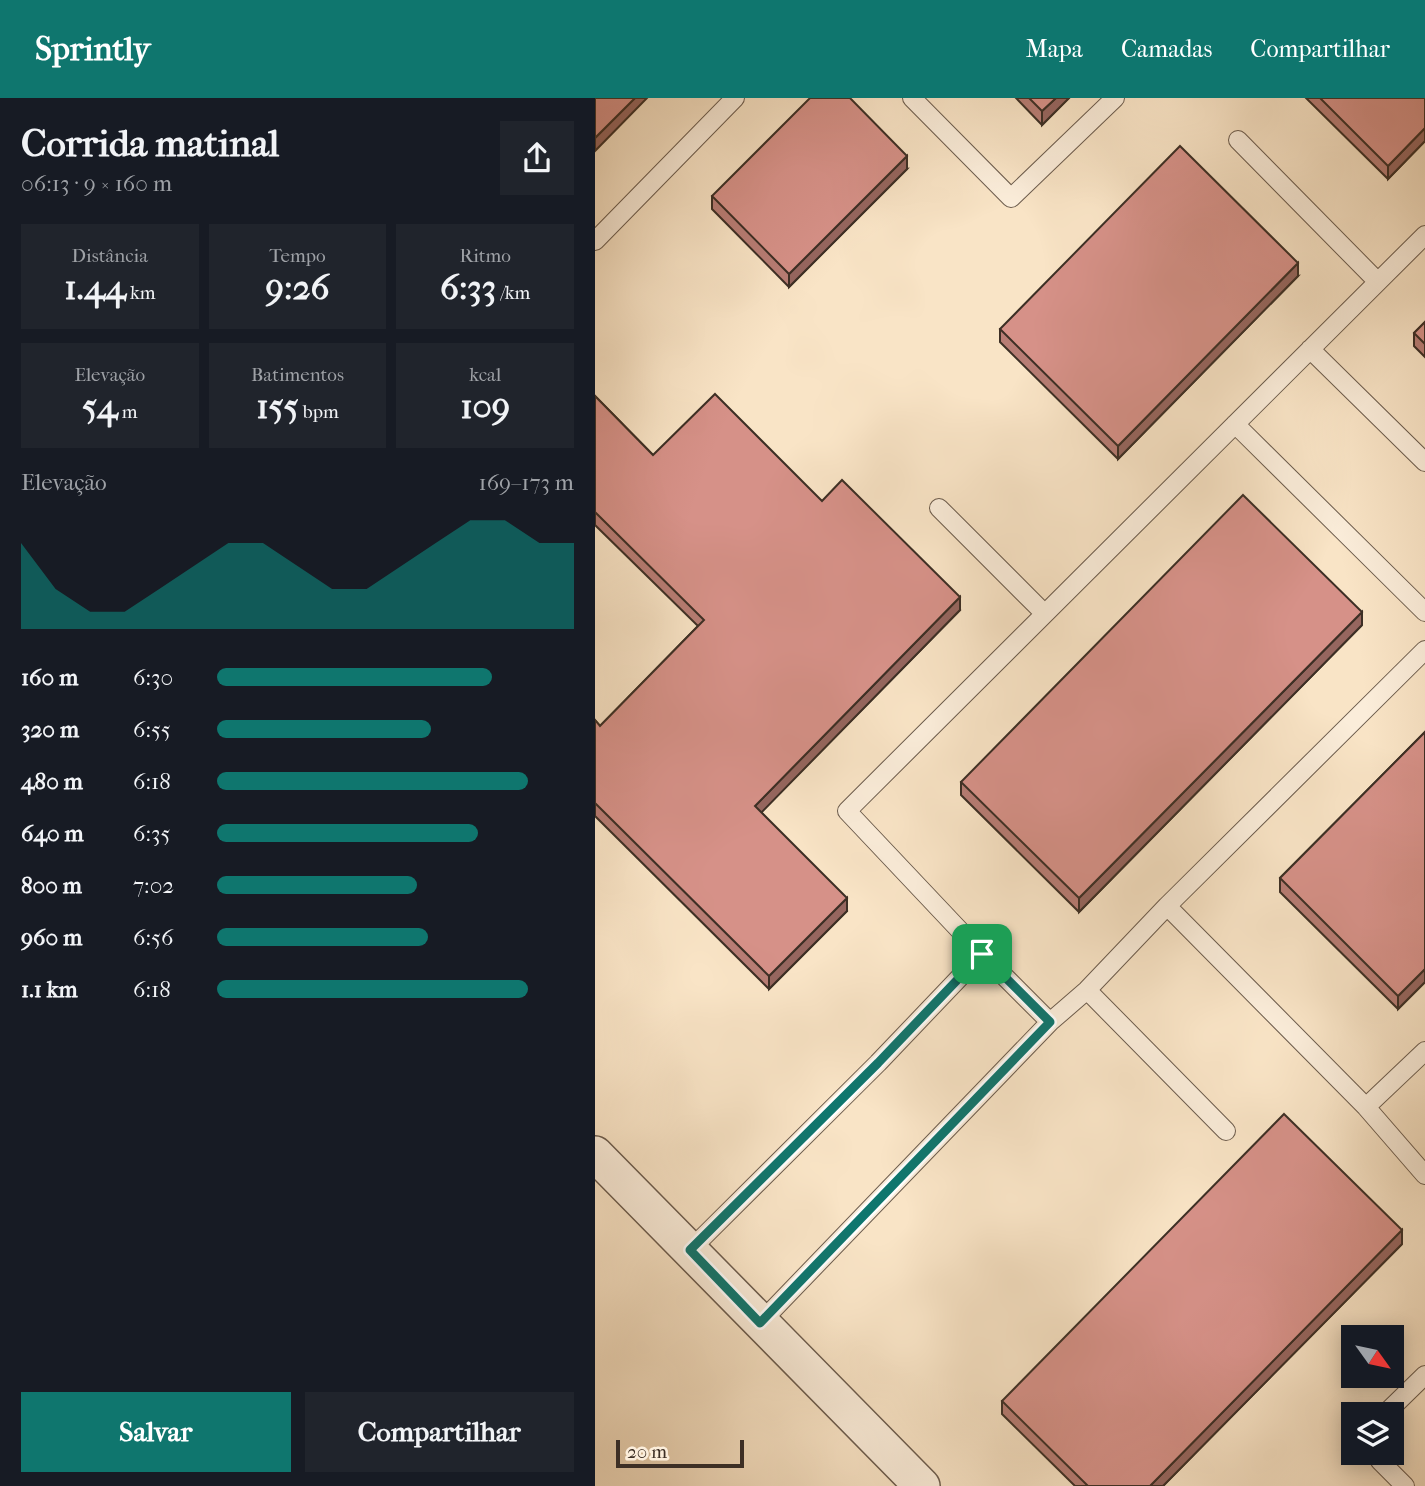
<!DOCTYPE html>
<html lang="pt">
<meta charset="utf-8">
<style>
body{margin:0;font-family:"IM FELL French Canon",serif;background:#20242c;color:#f1f3f6;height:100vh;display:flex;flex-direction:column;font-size:26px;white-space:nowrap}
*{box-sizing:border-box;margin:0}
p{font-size:23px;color:#9ea1a6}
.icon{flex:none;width:38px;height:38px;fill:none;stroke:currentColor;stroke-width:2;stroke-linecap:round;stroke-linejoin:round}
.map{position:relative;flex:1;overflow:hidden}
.panel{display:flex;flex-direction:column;background:#171b24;width:595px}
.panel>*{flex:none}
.needle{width:46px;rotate:123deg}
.tools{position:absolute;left:746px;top:1227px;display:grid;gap:14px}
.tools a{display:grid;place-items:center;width:63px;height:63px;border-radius:0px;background:#171b24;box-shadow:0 4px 18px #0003;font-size:35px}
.scale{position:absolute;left:21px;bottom:18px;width:128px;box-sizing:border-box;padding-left:7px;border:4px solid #3d2f25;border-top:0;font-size:19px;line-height:24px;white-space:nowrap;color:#3d2f25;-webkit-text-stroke:5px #fbedda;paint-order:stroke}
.pin{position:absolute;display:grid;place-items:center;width:60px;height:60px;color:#fff;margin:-30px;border-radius:14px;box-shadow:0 4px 10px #0006}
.round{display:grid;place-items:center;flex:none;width:74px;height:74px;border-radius:0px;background:#20242c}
.summary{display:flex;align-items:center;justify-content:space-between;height:119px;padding:0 21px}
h1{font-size:38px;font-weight:700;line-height:52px}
.figures{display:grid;grid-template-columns:repeat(3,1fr);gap:10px;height:119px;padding:7px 21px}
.figures div{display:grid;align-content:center;border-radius:0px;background:#20242c;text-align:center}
.figures b{font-size:35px;font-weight:700}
.figures small{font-size:19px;font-weight:400}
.figures p{font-size:19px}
.chart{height:196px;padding:14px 21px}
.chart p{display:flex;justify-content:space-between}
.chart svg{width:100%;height:126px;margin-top:7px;fill:#0f766e;opacity:.7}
.primary-button{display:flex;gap:14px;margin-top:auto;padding:14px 21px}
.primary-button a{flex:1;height:80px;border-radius:0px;background:#0f766e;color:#fff;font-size:28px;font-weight:700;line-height:80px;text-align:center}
.primary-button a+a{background:#20242c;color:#f1f3f6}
ul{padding:0 21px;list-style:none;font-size:23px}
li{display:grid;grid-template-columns:112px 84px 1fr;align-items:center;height:52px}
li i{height:18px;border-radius:9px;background:#0f766e}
header{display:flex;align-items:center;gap:42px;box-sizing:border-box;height:98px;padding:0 35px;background:#0f766e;color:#fff}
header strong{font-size:33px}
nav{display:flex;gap:38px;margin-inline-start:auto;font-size:24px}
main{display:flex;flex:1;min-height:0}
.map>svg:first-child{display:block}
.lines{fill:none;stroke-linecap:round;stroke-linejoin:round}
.lane-casing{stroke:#6c5c4d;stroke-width:20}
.street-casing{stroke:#6c5c4d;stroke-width:38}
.lane{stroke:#fbedda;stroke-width:18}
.street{stroke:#fbedda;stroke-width:35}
.wall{fill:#b87d75;stroke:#3d2f25;stroke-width:2}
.shaded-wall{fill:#96665f;stroke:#3d2f25;stroke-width:2}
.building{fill:#d69188;stroke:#3d2f25;stroke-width:2}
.route-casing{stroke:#fff;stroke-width:14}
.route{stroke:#0f766e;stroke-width:9}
</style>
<header>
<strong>Sprintly</strong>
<nav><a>Mapa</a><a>Camadas</a><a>Compartilhar</a></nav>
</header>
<main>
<section class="panel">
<div class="summary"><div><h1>Corrida matinal</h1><p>06:13 · 9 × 160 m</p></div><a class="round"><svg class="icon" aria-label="share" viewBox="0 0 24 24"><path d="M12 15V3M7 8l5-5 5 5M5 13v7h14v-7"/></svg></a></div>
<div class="figures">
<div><p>Distância</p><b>1.44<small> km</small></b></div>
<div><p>Tempo</p><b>9:26</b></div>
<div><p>Ritmo</p><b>6:33<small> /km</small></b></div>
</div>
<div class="figures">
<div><p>Elevação</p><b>54<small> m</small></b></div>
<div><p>Batimentos</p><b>155<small> bpm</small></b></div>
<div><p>kcal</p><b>109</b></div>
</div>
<div class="chart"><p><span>Elevação</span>169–173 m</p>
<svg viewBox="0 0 160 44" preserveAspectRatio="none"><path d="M0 44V14L10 30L20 38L30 38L40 30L50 22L60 14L70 14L80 22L90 30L100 30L110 22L120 14L130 6L140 6L150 14L160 14V44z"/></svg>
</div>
<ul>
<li><b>160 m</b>6:30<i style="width:77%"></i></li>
<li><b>320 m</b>6:55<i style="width:60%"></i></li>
<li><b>480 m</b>6:18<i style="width:87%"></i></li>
<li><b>640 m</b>6:35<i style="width:73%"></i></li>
<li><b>800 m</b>7:02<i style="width:56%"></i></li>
<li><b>960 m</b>6:56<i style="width:59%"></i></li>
<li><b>1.1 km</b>6:18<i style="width:87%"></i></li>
</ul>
<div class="primary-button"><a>Salvar</a><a>Compartilhar</a></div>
</section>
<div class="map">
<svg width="830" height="1388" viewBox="0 0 830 1388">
<rect width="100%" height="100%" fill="#f9e4c6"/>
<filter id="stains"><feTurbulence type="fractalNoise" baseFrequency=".00286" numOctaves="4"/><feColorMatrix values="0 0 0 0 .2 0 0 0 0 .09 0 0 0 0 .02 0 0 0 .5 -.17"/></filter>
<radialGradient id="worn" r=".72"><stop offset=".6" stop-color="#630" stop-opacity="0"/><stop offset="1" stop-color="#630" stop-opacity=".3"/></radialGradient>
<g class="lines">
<defs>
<path id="lane" d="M317,0l99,100 104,-100
M643,42l139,141
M0,143l140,-143
M715,251l115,113
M640,326l190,188
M344,410l105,105
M572,808l199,201 59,68
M492,892l139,141
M455,924l-68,-68 -135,-143 578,-576
M771,1009l59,-56
M95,1152l188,-187 104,-109
M165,1225l290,-301 37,-32 80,-84 258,-256
M790,1316l40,-39
M783,1354l2,9 25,25"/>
<path id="street" d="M0,1056l327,332"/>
</defs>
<use href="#lane" class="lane-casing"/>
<use href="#street" class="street-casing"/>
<use href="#lane" class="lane"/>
<use href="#street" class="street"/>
</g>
<path class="wall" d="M421,0h53l-27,27z
M711,0h119v43l-37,38z
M312,71l-118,118 -77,-78v-13z
M703,178l-180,183 -118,-117v-13z
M830,224v35l-11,-11v-13z
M0,298l58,59 169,46 138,109 -199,202 86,99 -78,78 -174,-173v-96l5,6 98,-100 -103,-101z
M767,527l-283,287 -118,-117v-13z
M830,634v250l-27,27 -118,-117v-14z
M807,1146l-239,242h-88l-73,-72v-13z"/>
<path class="shaded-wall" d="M40,0h12l-52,53v-13z
M461,0h13l-27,27v-14z
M830,30v13l-37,38v-13z
M312,58v13l-118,118v-13z
M703,165v13l-180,183v-13z
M365,499v13l-205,209v-13z
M767,514v13l-283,287v-14z
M252,800v13l-78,78v-13z
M830,871v13l-27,27v-13z
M807,1132v14l-239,242h-13z"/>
<path class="building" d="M0,0h40l-40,40z
M215,0h40l57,58 -118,118 -77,-78z
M434,0h27l-14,13z
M725,0h105v30l-37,38z
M585,48l118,117 -180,183 -118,-117z
M830,224v22l-11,-11z
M120,296l107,107 20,-21 118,117 -205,209 92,92 -78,78 -174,-173v-83l5,6 104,-106 -109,-108v-116l58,59z
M648,397l119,117 -283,286 -118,-116z
M830,634v237l-27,27 -118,-118z
M689,1016l118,116 -252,256h-62l-86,-85z"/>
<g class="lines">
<defs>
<path id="route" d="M387,856l68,68 -290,301 -70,-73 188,-187z"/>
</defs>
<use href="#route" class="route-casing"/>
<use href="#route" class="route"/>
</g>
<rect width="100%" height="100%" filter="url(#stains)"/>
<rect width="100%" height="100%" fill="url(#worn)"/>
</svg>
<div class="tools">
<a><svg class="needle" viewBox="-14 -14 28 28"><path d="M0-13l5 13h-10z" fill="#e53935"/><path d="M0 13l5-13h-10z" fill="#9ea1a6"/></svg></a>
<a><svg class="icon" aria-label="layers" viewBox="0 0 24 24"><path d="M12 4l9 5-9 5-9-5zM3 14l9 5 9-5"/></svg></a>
</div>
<div class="scale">20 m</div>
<div class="pin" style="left:387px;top:856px;background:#1e9e55"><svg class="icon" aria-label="arrive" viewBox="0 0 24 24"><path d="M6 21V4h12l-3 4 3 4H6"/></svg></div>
</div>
</main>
